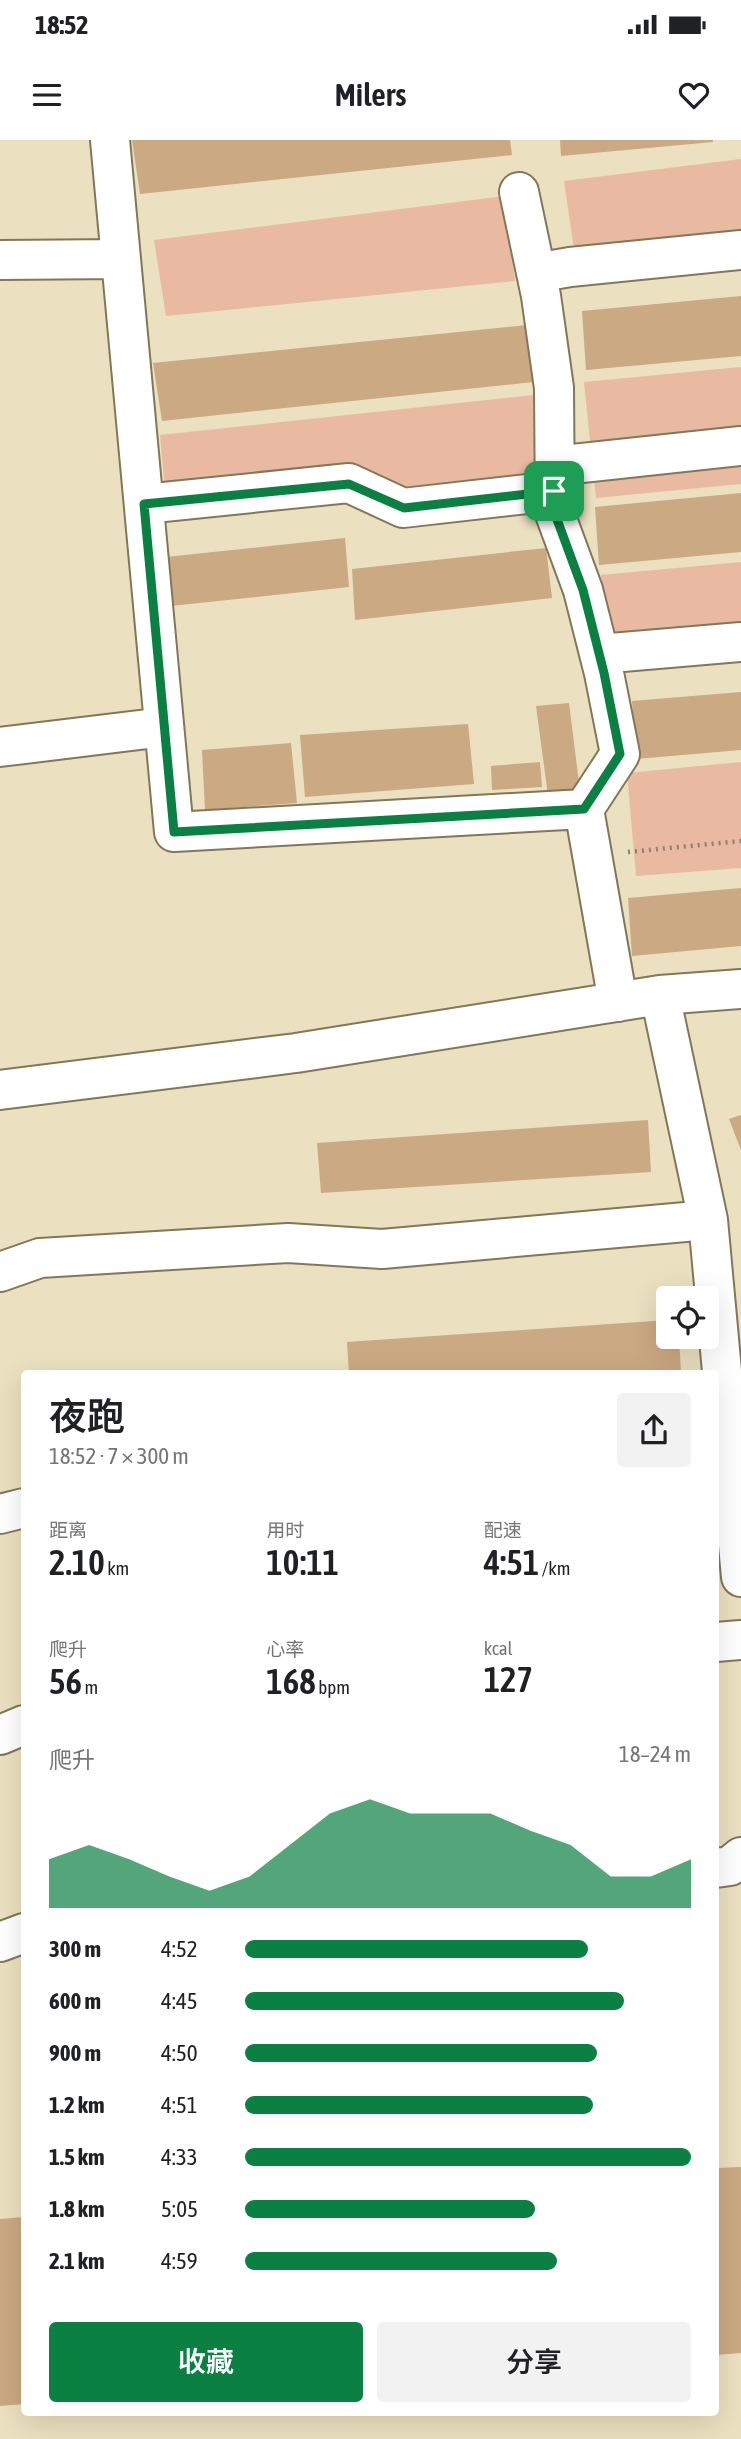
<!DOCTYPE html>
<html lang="zh">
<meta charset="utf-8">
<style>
body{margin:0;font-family:"Asap Condensed","Noto Sans SC",sans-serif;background:#f2f2f2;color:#202124;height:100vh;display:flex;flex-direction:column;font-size:26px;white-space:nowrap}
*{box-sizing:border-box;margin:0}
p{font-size:23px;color:#757577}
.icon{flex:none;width:38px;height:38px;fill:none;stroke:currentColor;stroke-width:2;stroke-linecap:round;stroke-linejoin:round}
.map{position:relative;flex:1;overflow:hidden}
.panel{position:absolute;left:21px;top:1230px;width:698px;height:1046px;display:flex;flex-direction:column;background:#fff;border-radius:7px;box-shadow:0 7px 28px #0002}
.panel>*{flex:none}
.controls{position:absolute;left:656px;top:1146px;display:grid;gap:14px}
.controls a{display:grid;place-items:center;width:63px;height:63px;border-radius:7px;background:#fff;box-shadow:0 7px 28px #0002;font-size:35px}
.pin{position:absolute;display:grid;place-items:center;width:60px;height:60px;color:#fff;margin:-30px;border-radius:14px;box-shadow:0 4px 10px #0006}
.round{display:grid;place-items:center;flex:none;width:74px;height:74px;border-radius:7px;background:#f2f2f2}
.head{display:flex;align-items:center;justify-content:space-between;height:119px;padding:0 28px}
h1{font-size:38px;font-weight:600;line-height:52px}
.figures{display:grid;grid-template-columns:repeat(3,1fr);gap:10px;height:119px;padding:7px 28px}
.figures div{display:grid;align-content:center}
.figures b{font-size:35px;font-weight:600}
.figures small{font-size:19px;font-weight:400}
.figures p{font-size:19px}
.chart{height:196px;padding:14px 28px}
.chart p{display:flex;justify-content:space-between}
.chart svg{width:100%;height:126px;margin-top:7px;fill:#0b8043;opacity:.7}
.cta{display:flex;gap:14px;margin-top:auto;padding:14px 28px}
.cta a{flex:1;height:80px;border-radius:7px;background:#0b8043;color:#fff;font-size:28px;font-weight:600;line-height:80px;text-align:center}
.cta a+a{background:#f2f2f2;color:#202124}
ul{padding:0 28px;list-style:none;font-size:23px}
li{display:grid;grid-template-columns:112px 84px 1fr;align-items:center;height:52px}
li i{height:18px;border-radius:9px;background:#0b8043}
.status{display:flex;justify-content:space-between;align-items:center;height:49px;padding:0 35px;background:#fff;direction:ltr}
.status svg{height:19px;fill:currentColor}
header{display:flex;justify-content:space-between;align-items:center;height:91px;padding:0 28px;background:#fff;font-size:32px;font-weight:600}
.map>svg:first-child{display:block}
.green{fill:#e9baa1}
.building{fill:#cba982}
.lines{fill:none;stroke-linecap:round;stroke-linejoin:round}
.minor-casing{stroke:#827759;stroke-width:42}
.path{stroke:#8b836d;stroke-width:4.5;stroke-dasharray:2 5;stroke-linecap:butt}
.minor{stroke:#fff;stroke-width:38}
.route-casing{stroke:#fff;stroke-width:14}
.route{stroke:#0b8043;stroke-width:9}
</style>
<div class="status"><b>18:52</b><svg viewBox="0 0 49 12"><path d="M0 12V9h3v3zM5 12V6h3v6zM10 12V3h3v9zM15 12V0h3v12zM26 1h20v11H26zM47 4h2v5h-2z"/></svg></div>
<header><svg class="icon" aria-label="menu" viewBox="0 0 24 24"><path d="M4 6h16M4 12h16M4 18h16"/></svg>Milers<svg class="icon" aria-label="heart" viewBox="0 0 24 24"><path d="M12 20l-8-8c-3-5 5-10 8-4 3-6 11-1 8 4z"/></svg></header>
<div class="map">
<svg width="741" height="2299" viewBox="0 0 741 2299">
<rect width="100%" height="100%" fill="#ebe0bf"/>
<path class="green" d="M741,19v81l-166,16 -11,-75z
M505,56l10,85 -349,35 -12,-76z
M741,227v66l-150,17 -7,-68z
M534,255l9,83 -134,16 -244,-4 -5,-55z
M741,317v27l-145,14 -3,-27z
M741,422v66l-132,12 -8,-65z
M741,622v106l-105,8 -9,-103z"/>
<path class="building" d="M132,0h378l2,15 -372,39z
M560,0h153v2l-152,14z
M741,156v60l-155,14 -4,-59z
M527,185l6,57 -371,39 -9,-58z
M741,353v59l-142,13 -4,-58z
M345,398l4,49 -178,19 -5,-49z
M546,408l6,50 -197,22 -3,-51z
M741,552v58l-105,9 -4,-58z
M569,563l12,96 -32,4 -13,-97z
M468,584l6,60 -169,13 -5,-62z
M291,603l6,60 -92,7 -3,-60z
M540,622l2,25 -50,3 -1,-24z
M741,748v58l-109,10 -4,-58z
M741,975v35l-12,-31z
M648,980l3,52 -330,21 -4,-50z
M668,1180v17h11l2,35 -31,2h-301l-2,-32z
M741,2027v186l-25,2v-187z
M24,2077v187l-24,2v-187z"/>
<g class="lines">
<defs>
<path id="minor" d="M110,0l64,692 410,-23 34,193
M519,52l22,104 13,92 1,126 28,76 21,83 16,81 -36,55
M0,120l121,-1
M536,133l34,-6 171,-17
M554,326l187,-20
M144,364l205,-21 54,25 151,-17
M599,514l142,-12
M0,607l164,-20
M660,855l48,225 33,357
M0,950l296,-37 364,-58 81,-6
M0,1132l40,-14 248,-15 94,6 326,-29
M0,1374l24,-6
M716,1502l25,-2
M0,1595l24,-10
M716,1728l14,-2 11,-9
M0,1802l24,-9"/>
</defs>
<use href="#minor" class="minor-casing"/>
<path class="path" d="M628,712l113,-11"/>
<use href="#minor" class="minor"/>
</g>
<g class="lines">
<defs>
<path id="route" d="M349,344l55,24 150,-17 1,23 28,76 21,83 16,81 -36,55 -410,23 -30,-328z"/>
</defs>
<use href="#route" class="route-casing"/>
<use href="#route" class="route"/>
</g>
</svg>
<div class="controls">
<a><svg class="icon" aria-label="locate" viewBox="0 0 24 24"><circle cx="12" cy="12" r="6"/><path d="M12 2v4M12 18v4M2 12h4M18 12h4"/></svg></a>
</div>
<div class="pin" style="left:554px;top:351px;background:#1e9e55"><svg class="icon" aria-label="arrive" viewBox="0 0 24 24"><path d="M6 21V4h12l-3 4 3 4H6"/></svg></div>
<section class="panel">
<div class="head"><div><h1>夜跑</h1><p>18:52 · 7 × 300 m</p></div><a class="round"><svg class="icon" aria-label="share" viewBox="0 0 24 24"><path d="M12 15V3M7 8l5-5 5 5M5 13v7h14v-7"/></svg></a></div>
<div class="figures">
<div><p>距离</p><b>2.10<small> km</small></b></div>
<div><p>用时</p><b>10:11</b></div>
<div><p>配速</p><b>4:51<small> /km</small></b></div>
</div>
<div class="figures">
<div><p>爬升</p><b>56<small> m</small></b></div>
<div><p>心率</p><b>168<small> bpm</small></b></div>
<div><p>kcal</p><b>127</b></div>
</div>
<div class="chart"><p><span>爬升</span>18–24 m</p>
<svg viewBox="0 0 160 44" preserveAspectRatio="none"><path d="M0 44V27L10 22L20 27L30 33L40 38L50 33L60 22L70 11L80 6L90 11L100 11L110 11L120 17L130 22L140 33L150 33L160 27V44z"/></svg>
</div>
<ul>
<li><b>300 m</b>4:52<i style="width:77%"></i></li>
<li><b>600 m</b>4:45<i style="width:85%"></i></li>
<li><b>900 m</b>4:50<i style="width:79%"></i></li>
<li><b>1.2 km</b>4:51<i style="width:78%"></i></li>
<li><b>1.5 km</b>4:33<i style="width:100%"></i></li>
<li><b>1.8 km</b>5:05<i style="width:65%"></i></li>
<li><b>2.1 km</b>4:59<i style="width:70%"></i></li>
</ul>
<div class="cta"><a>收藏</a><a>分享</a></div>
</section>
</div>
